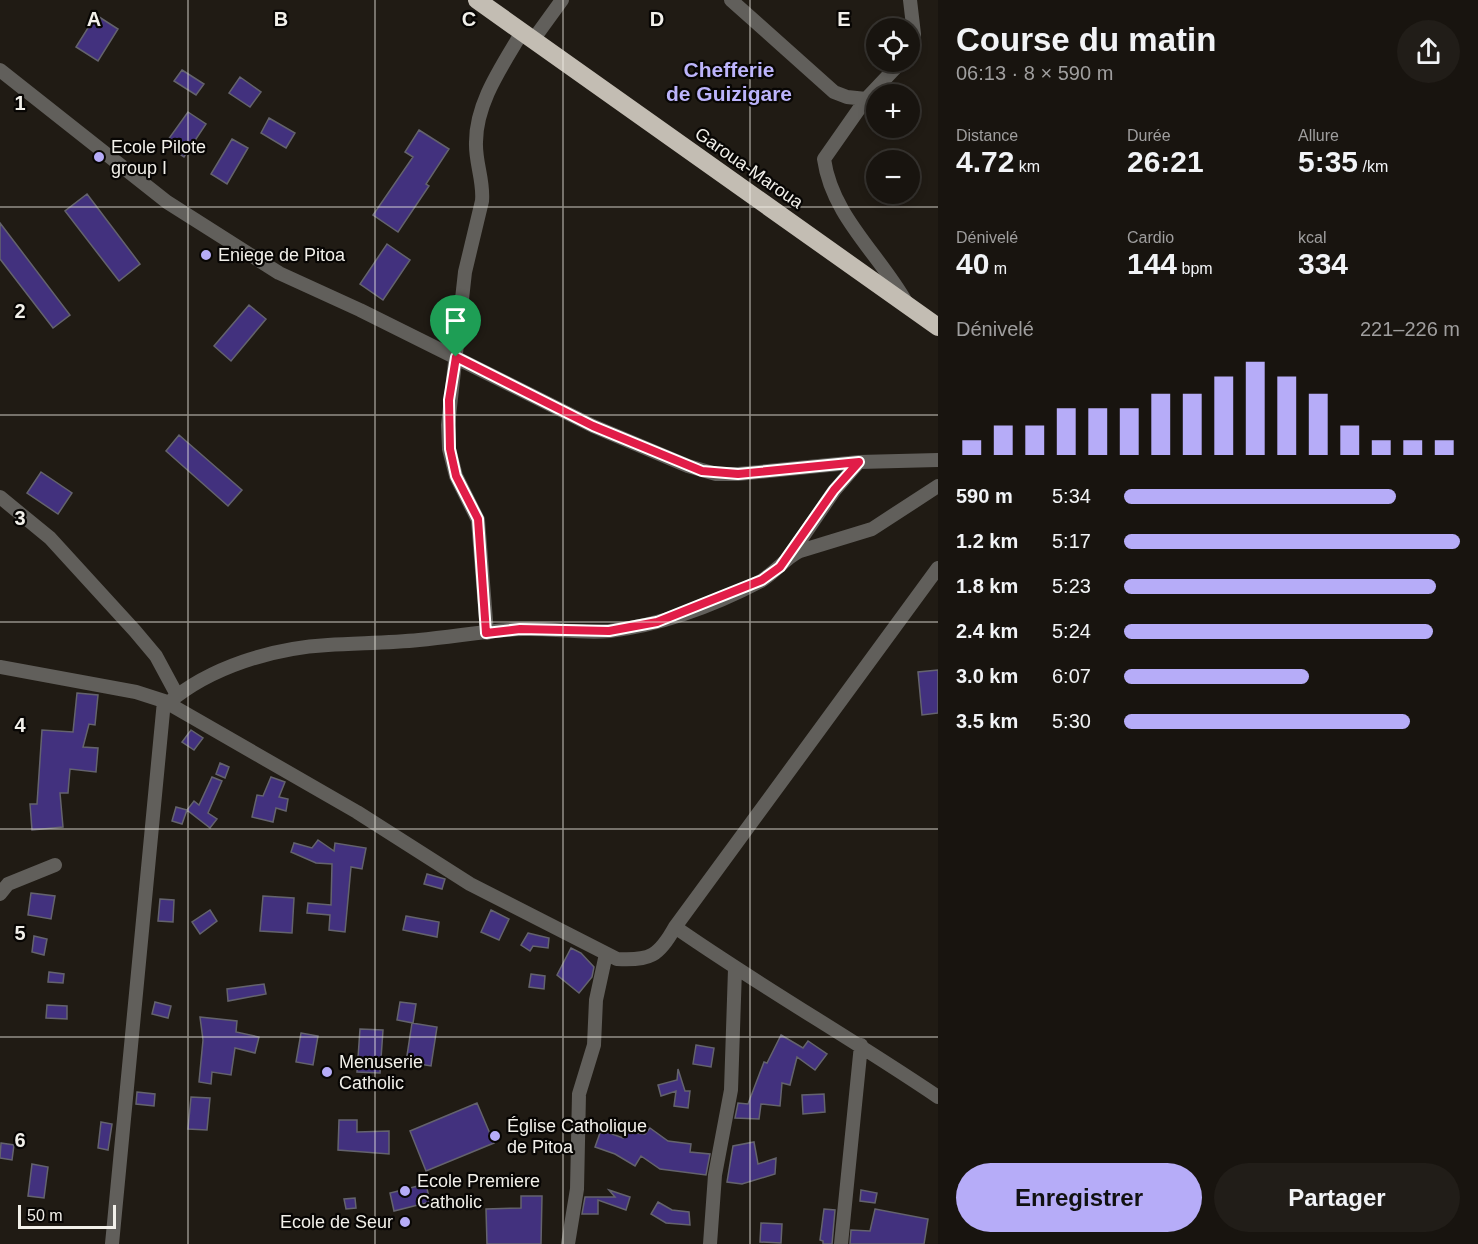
<!DOCTYPE html>
<html lang="fr">
<meta charset="utf-8">
<style>
body{margin:0;font-family:Arial,sans-serif;background:#211d18;color:#f1f3f6;height:100vh;display:flex;flex-direction:column;font-size:22px;white-space:nowrap}
*{box-sizing:border-box;margin:0}
p{font-size:20px;color:#9f9e9e}
.icon{flex:none;width:33px;height:33px;fill:none;stroke:currentColor;stroke-width:2;stroke-linecap:round;stroke-linejoin:round}
.map{position:relative;flex:1;overflow:hidden}
.panel{display:flex;flex-direction:column;background:#18140f;width:540px}
.panel>*{flex:none}
.fabs{position:absolute;left:866px;top:18px;display:grid;gap:12px}
.fabs a{display:grid;place-items:center;width:54px;height:54px;border-radius:50%;background:#18140f;box-shadow:0 3px 9px #0003,0 0 0 2px #36332f;font-size:30px}
.scale{position:absolute;left:18px;bottom:15px;width:98px;box-sizing:border-box;padding-left:6px;border:3px solid #f2f0ea;border-top:0;font-size:16px;line-height:21px;white-space:nowrap;color:#f2f0ea;-webkit-text-stroke:4px #080604;paint-order:stroke}
.pin{position:absolute;display:grid;place-items:center;width:51px;height:51px;color:#fff;margin:-62px -26px;border-radius:50% 50% 50% 0;rotate:-45deg;box-shadow:0 0 6px #0007}
.pin .icon{rotate:45deg}
.round{display:grid;place-items:center;flex:none;width:63px;height:63px;border-radius:32px;background:#211d18}
.overview{display:flex;align-items:center;justify-content:space-between;height:102px;padding:0 18px}
h1{font-size:33px;font-weight:800;line-height:45px}
.metrics{display:grid;grid-template-columns:repeat(3,1fr);gap:9px;height:102px;padding:6px 18px}
.metrics div{display:grid;align-content:center}
.metrics b{font-size:30px;font-weight:800}
.metrics small{font-size:16px;font-weight:400}
.metrics p{font-size:16px}
.chart{height:168px;padding:12px 18px}
.chart p{display:flex;justify-content:space-between}
.chart svg{width:100%;height:108px;margin-top:6px;stroke:#b6acf8;stroke-width:6}
.cta{display:flex;gap:12px;margin-top:auto;padding:12px 18px}
.cta a{flex:1;height:69px;border-radius:36px;background:#b6acf8;color:#111;font-size:24px;font-weight:800;line-height:69px;text-align:center}
.cta a+a{background:#211d18;color:#f1f3f6}
ul{padding:0 18px;list-style:none;font-size:20px}
li{display:grid;grid-template-columns:96px 72px 1fr;align-items:center;height:45px}
li i{height:15px;border-radius:8px;background:#b6acf8}
main{display:flex;flex:1;min-height:0}
.map>svg:first-child{display:block}
.building{fill:#42317e;stroke:#64636d;stroke-width:1.5}
.lines{fill:none;stroke-linecap:round;stroke-linejoin:round}
.minor{stroke:#615f5b;stroke-width:14}
.highway{stroke:#c3bdb3;stroke-width:18}
.route-casing{stroke:#fff;stroke-width:12}
.route{stroke:#e11d48;stroke-width:8}
.grid{fill:none;stroke:#f2f0ea;stroke-width:1.5;stroke-opacity:0.55}
.poi-dot{fill:#b6acf8;stroke:#080604;stroke-width:2}
.labels{text-anchor:middle;stroke-width:4.5;stroke-linejoin:round;paint-order:stroke}
.poi-label{font-size:18px;fill:#f2f0ea;stroke:#080604;text-anchor:start}
.street-label{font-size:18px;fill:#f2f0ea;stroke:#080604}
.quarter-label{font-size:21px;font-weight:bold;fill:#bcb4fb;stroke:#080604}
.grid-label{font-size:20px;text-anchor:middle;font-weight:bold;fill:#f2f0ea;stroke:#080604;stroke-width:4.5;stroke-linejoin:round;paint-order:stroke}
</style>
<main>
<div class="map">
<svg width="938" height="1244" viewBox="0 0 938 1244">
<rect width="100%" height="100%" fill="#201b14"/>
<path class="building" d="M96,15l22,14 -20,32 -22,-14z
M182,70l22,14 -8,11 -22,-14z
M240,77l21,15 -11,15 -21,-14z
M188,112l18,12 -22,33 -19,-13z
M269,118l26,15 -9,15 -25,-15z
M419,130l30,19 -23,35 3,2 -31,46 -25,-17 40,-58 -8,-5z
M232,139l16,9 -21,36 -16,-10z
M87,194l53,70 -21,17 -54,-70z
M0,223l70,92 -17,13 -53,-69z
M387,244l23,16 -27,40 -23,-16z
M249,305l17,14 -35,42 -17,-15z
M179,435l63,55 -14,16 -62,-55z
M41,472l31,21 -14,21 -31,-21z
M938,670v43l-16,2 -4,-43z
M77,693l21,2 -3,30 -6,-1 -6,23 15,1 -2,24 -26,-3 -2,24h-8l3,34 -31,3 -2,-26h7l5,-74 31,2z
M191,730l12,8 -9,12 -12,-8z
M220,763l9,4 -4,11 -9,-4z
M212,777l10,4 -14,32 9,6 -7,9 -23,-18 7,-9 5,4z
M271,777l14,5 -6,15 9,2 -2,12 -10,-3 -3,14 -21,-5 5,-22 6,1z
M176,807l11,3 -5,14 -10,-3z
M318,840l16,11 1,-8 31,5 -4,21 -11,-2 -6,65 -16,-2 1,-15 -23,-2 1,-10 23,2 1,-41 -16,-1 -25,-11 3,-9 18,5z
M427,874l18,5 -3,10 -18,-5z
M31,893l24,3 -4,23 -23,-4z
M263,896l31,2 -2,35 -32,-2z
M160,899l14,1 -1,22 -15,-1z
M210,910l7,11 -17,13 -8,-12z
M491,910l18,9 -10,21 -18,-8z
M406,916l33,6 -2,15 -34,-7z
M528,933l21,5 -1,10 -15,-2 -3,5 -9,-6z
M34,936l13,3 -3,16 -12,-3z
M571,948l10,5 13,14 -2,10 -13,16 -22,-18z
M49,972l15,2 -1,9 -15,-1z
M531,974l14,2 -1,13 -15,-2z
M264,984l2,10 -38,7 -1,-12z
M155,1002l16,4 -3,12 -16,-4z
M400,1002l16,2 -3,19 -16,-3z
M47,1005l20,1v13l-21,-1z
M200,1017l37,4 -1,11 23,5 -4,16 -20,-5 -4,27 -19,-3 -1,12 -12,-2 4,-42z
M412,1023l25,4 -6,39 -25,-4z
M360,1029l23,1 -3,43 -23,-1z
M301,1033l17,3 -5,29 -17,-3z
M781,1035l22,13 5,-7 19,13 -12,16 -18,-13 -7,28 -8,-2 -2,23 -19,-2 -2,15 -24,-1 3,-15 10,1 16,-42 3,1z
M696,1045l18,3 -3,19 -18,-3z
M678,1069l7,22h5l-2,17 -14,-2 2,-15 -15,5 -3,-11 19,-5z
M137,1092l18,2 -1,12 -18,-2z
M824,1094l1,18 -22,2 -1,-19z
M191,1097l19,1 -3,32 -19,-1z
M477,1103l17,40 -68,28 -16,-40z
M339,1120h18v12l32,-1v23l-51,-4z
M101,1122l11,2 -4,26 -10,-2z
M650,1128l18,13 23,3 -1,8 20,2 -4,21 -46,-6 -19,-13 -6,10 -20,-12 -20,-7 6,-17 22,8 1,-6 21,2z
M754,1142l4,22 18,-6 -1,16 -33,10 -15,-2 6,-36z
M1,1143l13,2 -2,15 -12,-2z
M32,1164l16,3 -4,31 -16,-2z
M426,1184l4,18 -36,9 -4,-18z
M609,1190l21,7 -4,13 -28,-10v14h-16l3,-17h30z
M861,1190l16,3 -2,10 -15,-2z
M521,1196h21l-1,48h-54l-1,-35 35,-1z
M355,1198l1,10 -10,1 -2,-10z
M658,1202l14,8 17,2 1,13 -24,-2 -15,-9z
M824,1209l11,1 -3,34h-9v-3l-3,-1z
M875,1209l53,10 -4,25h-74l1,-14 19,1z
M761,1223l21,1 -1,19 -21,-1z"/>
<g class="lines">
<path class="minor" d="M731,0l103,92 13,5 19,2
M533,40l29,-40
M909,51l5,-17 -4,-34
M901,62l-35,37 -42,60c8,57 55,95 82,143
M0,70l167,132 112,71 81,37 233,116 95,40 28,8h22l121,-12 79,-2
M0,497l50,41 85,93 21,25 21,39
M791,554l43,-63 25,-29
M487,633l-9,-113 -22,-44 -7,-27 -1,-24 17,-153 17,-71c2,-20 -7,-39 -6,-59 0,-40 27,-77 46,-110
M0,667l136,25 28,9 193,111 113,72 147,75c33,2 42,-3 58,-32l263,-359
M168,703c42,-36 105,-55 160,-58 30,-2 61,-2 91,-5 35,-3 70,-10 104,-11 29,-1 59,5 87,2 51,-6 105,-26 151,-50 15,-9 24,-23 39,-30l72,-22 66,-43
M0,894l8,-10 47,-19
M675,927c86,60 176,111 263,170
M112,1244l52,-543
M568,1244l9,-55 2,-95 15,-49 2,-45 10,-46
M710,1244l5,-69 16,-85 4,-121
M841,1244l20,-199"/>
<path class="highway" d="M477,0l461,327"/>
</g>
<g class="lines">
<defs>
<path id="route" d="M456,357l137,69 109,45 36,3 121,-12 -25,28 -54,77 -18,13 -105,42 -48,9 -89,-2 -34,4 -8,-114 -22,-43 -6,-27 -1,-49z"/>
</defs>
<use href="#route" class="route-casing"/>
<use href="#route" class="route"/>
</g>
<path class="grid" d="M188,0v1244M375,0v1244M563,0v1244M750,0v1244M0,207h938M0,415h938M0,622h938M0,829h938M0,1037h938"/>
<g class="poi-dot">
<circle cx="99" cy="157" r="6"/>
<circle cx="206" cy="255" r="6"/>
<circle cx="327" cy="1072" r="6"/>
<circle cx="495" cy="1136" r="6"/>
<circle cx="405" cy="1191" r="6"/>
<circle cx="405" cy="1222" r="6"/>
</g>
<g class="labels">
<g class="poi-label">
<text x="111" y="153">Ecole Pilote<tspan x="111" dy="21">group I</tspan></text>
<text x="218" y="261">Eniege de Pitoa</text>
<text x="339" y="1068">Menuserie<tspan x="339" dy="21">Catholic</tspan></text>
<text x="507" y="1132">Église Catholique<tspan x="507" dy="21">de Pitoa</tspan></text>
<text x="417" y="1187">Ecole Premiere<tspan x="417" dy="21">Catholic</tspan></text>
<text x="393" y="1228" text-anchor="end">Ecole de Seur</text>
</g>
<g class="street-label">
<text transform="translate(749 168) rotate(35)" y="6">Garoua-Maroua</text>
</g>
<g class="quarter-label">
<text x="729" y="77">Chefferie<tspan x="729" dy="24">de Guizigare</tspan></text>
</g>
</g>
<g class="grid-label">
<text x="94" y="26">A</text>
<text x="281" y="26">B</text>
<text x="469" y="26">C</text>
<text x="657" y="26">D</text>
<text x="844" y="26">E</text>
<text x="20" y="110">1</text>
<text x="20" y="318">2</text>
<text x="20" y="525">3</text>
<text x="20" y="732">4</text>
<text x="20" y="940">5</text>
<text x="20" y="1147">6</text>
</g>
</svg>
<div class="fabs">
<a><svg class="icon" aria-label="locate" viewBox="0 0 24 24"><circle cx="12" cy="12" r="6"/><path d="M12 2v4M12 18v4M2 12h4M18 12h4"/></svg></a>
<a>+</a>
<a>−</a>
</div>
<div class="scale">50 m</div>
<div class="pin" style="left:456px;top:357px;background:#1e9e55"><svg class="icon" aria-label="arrive" viewBox="0 0 24 24"><path d="M6 21V4h12l-3 4 3 4H6"/></svg></div>
</div>
<section class="panel">
<div class="overview"><div><h1>Course du matin</h1><p>06:13 · 8 × 590 m</p></div><a class="round"><svg class="icon" aria-label="share" viewBox="0 0 24 24"><path d="M12 15V3M7 8l5-5 5 5M5 13v7h14v-7"/></svg></a></div>
<div class="metrics">
<div><p>Distance</p><b>4.72<small> km</small></b></div>
<div><p>Durée</p><b>26:21</b></div>
<div><p>Allure</p><b>5:35<small> /km</small></b></div>
</div>
<div class="metrics">
<div><p>Dénivelé</p><b>40<small> m</small></b></div>
<div><p>Cardio</p><b>144<small> bpm</small></b></div>
<div><p>kcal</p><b>334</b></div>
</div>
<div class="chart"><p><span>Dénivelé</span>221–226 m</p>
<svg viewBox="0 0 160 44" preserveAspectRatio="none"><path d="M5 44V38M15 44V32M25 44V32M35 44V25M45 44V25M55 44V25M65 44V19M75 44V19M85 44V12M95 44V6M105 44V12M115 44V19M125 44V32M135 44V38M145 44V38M155 44V38"/></svg>
</div>
<ul>
<li><b>590 m</b>5:34<i style="width:81%"></i></li>
<li><b>1.2 km</b>5:17<i style="width:100%"></i></li>
<li><b>1.8 km</b>5:23<i style="width:93%"></i></li>
<li><b>2.4 km</b>5:24<i style="width:92%"></i></li>
<li><b>3.0 km</b>6:07<i style="width:55%"></i></li>
<li><b>3.5 km</b>5:30<i style="width:85%"></i></li>
</ul>
<div class="cta"><a>Enregistrer</a><a>Partager</a></div>
</section>
</main>
